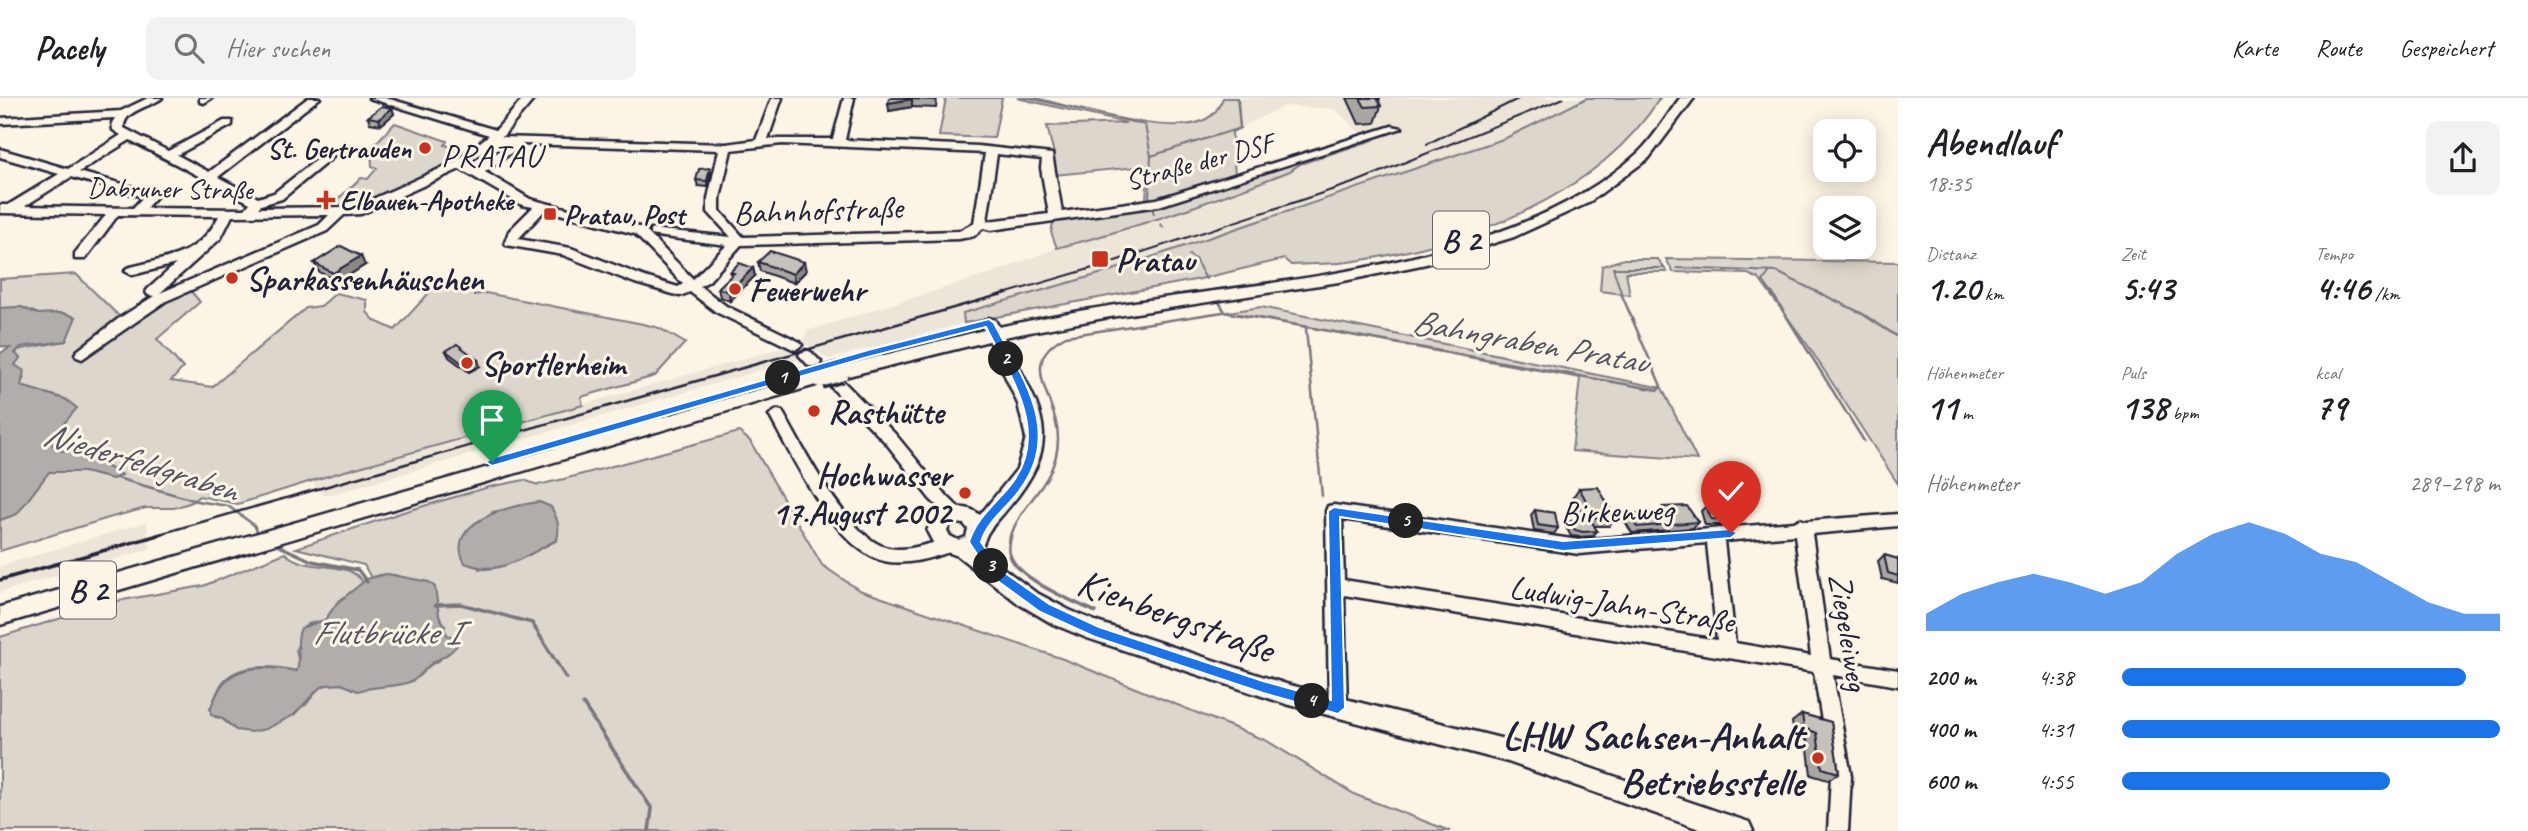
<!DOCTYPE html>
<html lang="de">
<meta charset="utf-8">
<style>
body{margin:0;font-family:Caveat,sans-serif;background:#f2f2f2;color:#202124;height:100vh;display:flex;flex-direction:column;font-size:26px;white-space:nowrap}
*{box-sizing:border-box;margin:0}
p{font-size:23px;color:#757577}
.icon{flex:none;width:38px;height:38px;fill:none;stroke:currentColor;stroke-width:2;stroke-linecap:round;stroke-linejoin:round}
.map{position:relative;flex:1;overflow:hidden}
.details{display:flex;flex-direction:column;background:#fff;width:630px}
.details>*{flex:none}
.buttons{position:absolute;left:1813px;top:21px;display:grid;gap:14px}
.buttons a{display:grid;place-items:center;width:63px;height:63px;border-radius:14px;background:#fff;box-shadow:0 4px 18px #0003;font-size:35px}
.pin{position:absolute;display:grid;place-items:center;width:60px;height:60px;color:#fff;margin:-72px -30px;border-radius:50% 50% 50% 0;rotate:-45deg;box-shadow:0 0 7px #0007}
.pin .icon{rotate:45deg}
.km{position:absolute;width:35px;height:35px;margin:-18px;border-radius:50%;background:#222;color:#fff;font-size:19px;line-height:35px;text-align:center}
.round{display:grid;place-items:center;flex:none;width:74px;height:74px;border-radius:14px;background:#f2f2f2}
.head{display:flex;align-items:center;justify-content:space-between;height:119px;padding:0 28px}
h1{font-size:38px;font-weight:700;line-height:52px}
.figures{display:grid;grid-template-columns:repeat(3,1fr);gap:10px;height:119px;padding:7px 28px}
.figures div{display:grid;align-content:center}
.figures b{font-size:35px;font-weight:700}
.figures small{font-size:19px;font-weight:400}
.figures p{font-size:19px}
.chart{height:196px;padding:14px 28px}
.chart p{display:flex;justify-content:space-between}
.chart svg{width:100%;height:126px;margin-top:7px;fill:#1a73e8;opacity:.7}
ul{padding:0 28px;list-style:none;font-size:23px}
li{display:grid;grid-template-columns:112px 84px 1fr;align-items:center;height:52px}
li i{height:18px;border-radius:9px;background:#1a73e8}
header{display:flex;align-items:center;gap:42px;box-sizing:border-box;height:98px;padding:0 35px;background:#fff;border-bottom:2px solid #e0e0e0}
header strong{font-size:33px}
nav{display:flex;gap:38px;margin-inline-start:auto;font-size:24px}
.search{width:490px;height:63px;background:#f2f2f2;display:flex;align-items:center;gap:18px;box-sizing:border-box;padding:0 24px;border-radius:14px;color:#757577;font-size:26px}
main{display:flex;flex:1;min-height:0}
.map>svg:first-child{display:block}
.built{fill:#ece5d8}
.green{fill:#dcd6cc;stroke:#7f7c84;stroke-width:2;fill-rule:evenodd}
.water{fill:#b2adab;stroke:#78757e;stroke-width:2}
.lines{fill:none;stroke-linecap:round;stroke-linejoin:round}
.stream-far2{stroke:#78757e;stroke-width:2}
.stream-far1{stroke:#78757e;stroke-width:2.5}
.stream{stroke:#78757e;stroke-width:3.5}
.minor-casing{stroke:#22223b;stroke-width:5}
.major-casing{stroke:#22223b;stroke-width:5}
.minor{fill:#fcf5e5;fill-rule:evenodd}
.major{fill:#fcf5e5;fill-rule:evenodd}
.rail-far2{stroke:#22223b;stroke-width:2}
.rail-far1{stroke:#22223b;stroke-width:2.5}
.rail{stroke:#22223b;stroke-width:3.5}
.major-bridge-casing{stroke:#22223b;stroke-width:24;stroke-linecap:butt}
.major-bridge{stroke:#fcf5e5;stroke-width:18}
.wall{fill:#aaa6a1;stroke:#22223b;stroke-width:2}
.shaded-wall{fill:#8b8783;stroke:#22223b;stroke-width:2}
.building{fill:#c6c1bb;stroke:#22223b;stroke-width:2}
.route{fill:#1a73e8;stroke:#fff;stroke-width:2}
.poi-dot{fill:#c8321e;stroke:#fcf5e5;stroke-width:2.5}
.labels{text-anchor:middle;stroke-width:6;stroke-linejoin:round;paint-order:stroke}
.far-poi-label{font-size:28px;font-weight:bold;fill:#22223b;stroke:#fcf5e5;text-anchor:start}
.far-street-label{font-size:28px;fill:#22223b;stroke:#fcf5e5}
.far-quarter-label{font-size:32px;letter-spacing:2px;fill:#22223b;stroke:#fcf5e5}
.shield{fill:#fcf5e5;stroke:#63616e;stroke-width:2}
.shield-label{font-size:32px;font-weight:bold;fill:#22223b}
.street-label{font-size:33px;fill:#22223b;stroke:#fcf5e5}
.poi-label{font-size:33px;font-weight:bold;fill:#22223b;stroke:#fcf5e5;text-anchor:start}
.water-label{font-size:35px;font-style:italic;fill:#545362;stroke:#fcf5e5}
.near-street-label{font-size:40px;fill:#22223b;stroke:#fcf5e5}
.near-poi-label{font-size:40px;font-weight:bold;fill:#22223b;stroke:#fcf5e5;text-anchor:end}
</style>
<header>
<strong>Pacely</strong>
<div class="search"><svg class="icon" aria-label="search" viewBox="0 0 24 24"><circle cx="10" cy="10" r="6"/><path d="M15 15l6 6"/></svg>Hier suchen</div>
<nav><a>Karte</a><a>Route</a><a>Gespeichert</a></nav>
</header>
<main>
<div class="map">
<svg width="1898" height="733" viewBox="0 0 1898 733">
<rect width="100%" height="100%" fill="#fcf5e5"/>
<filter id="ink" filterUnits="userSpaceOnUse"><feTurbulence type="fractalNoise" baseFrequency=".0143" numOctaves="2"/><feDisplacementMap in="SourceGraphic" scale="14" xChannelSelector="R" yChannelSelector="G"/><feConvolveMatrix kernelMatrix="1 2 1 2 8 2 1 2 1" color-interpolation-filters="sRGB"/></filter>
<g filter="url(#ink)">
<path class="built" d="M1238,0h349l-81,40 -396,133 -147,42 1,10 -135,36 -26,-17 4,-11 188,-59 62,-24 159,-47 74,-30 10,-7 72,-24 -10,-5 -27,-26 -51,-3 -44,22z
M786,249l14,12 -471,136h-6l-11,-14z
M147,424l3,27 -150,43v-26z"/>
<path class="green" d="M946,0h56l-8,40 -55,-2z
M1017,0h19c38,9 132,38 166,23 12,-5 16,-12 21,-23h15l2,30 -8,4 3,43 -63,21 -26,4 2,-34 -94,9v-21l-7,-28 79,-3z
M1587,0h73c-64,100 -192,146 -305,163 -21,4 -43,2 -64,4l-7,-6 -84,20 -236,44 -1,-10 147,-42 396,-133z
M395,25l52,18 -2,4 22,6 -42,25 -65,30 -32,2 33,-30 7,1 9,-11 -5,-2 -1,-18z
M1369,40l4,2 -73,24 -10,7c-76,30 -154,57 -233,77l-6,-16 3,-13 127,-19z
M1624,161h34l9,13h-41l4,23 -30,-4 2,-25z
M1666,161l232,3v222l-91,-140 -48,-65 -11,-5 -75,-2z
M76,176l46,45 68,-29 10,12 -43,37 26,29 -12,13 41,6 94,-79 15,-2 15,-13 31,7v12l8,9 20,9 43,-47 35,7 1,5 12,-2 157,31 16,4 26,15 -30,33 -74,21 2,8 -249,69 -96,30 -39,-8 -7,6 -18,6h-28l-34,9 -112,34v-31l17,-6 32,-42h35l29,7 -31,-26 -26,-3 -6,-10 15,-41 -45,-13 4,-9 -9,-12 2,-15 49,-9 -3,-28 -25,1 -17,-7 -21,1v-29z
M1261,209l401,81 35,72 -125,-9 8,-73 -352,-66z
M739,334l11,9 72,124 37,25 204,69 204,82 89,54 94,36h-1450v-194l117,-36 86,-15 82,-33c22,21 65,5 78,30l-26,20 -12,17 -18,4 -11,25 3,15 -2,7c-22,-5 -59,-9 -75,12 -5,8 -8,18 -12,26l5,8 6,1 15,12 70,-25 12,-16 8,-4 16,-1 16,7c16,-6 35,-3 50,-9 13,-5 19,-18 32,-22l7,-25 -8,-19 -2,-16c-20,-14 -40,-34 -66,-22l-7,-13 -68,-17 107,-36 86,-25 35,-7 14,5 26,-6zM539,404l12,5 6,33c-25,12 -50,31 -78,29l13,-57z"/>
<path class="water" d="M21,209l17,7 25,-1 13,4 -10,24 -45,6 -6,6 5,5 -5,7 9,6 -3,15 44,13 12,9 -27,32 6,10 26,3 40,22 -9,4 -29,-7h-35l-32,42 -17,6v-167l10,-5 -10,-2v-38z
M539,404l12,5c7,12 9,20 6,33 -32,15 -57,38 -92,23 -23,-41 47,-58 74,-61z
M387,476l42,8 6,5 4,29 6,10 -1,4 3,5 10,3 1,6c-8,11 -15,12 -26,19 -7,4 -11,14 -20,18 -14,7 -37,4 -54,10l-16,-7 -16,1 -8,4 -24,26 -28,14 -15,3 -15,-2 -14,-12 -11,-3c-1,-8 2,-14 6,-21 13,-31 51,-28 80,-23 5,-15 -3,-28 4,-43l24,-8 12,-17 30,-24z"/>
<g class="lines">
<path class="stream-far2" d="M1030,0l115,27 6,31 -2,43
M131,46l3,1
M142,51l9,4
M155,58l41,19
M1151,58l89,-28 -3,-30
M199,79l45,23
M1128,112l24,-3 2,7
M1161,126l2,3
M1189,157l6,4 11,20
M1677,170l100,4 46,23
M1769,175l-6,8 10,14
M1622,197l-9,-27h51"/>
<path class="stream-far1" d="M1772,195l92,148
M1820,195l41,20 37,24
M1219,204l6,10 4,1 429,77 3,-4 -40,-93
M1306,231l16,167
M117,380l80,23 31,5 26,19 5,10
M1011,437c12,-35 46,-52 47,-95 1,-42 -44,-78 8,-104l157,-24"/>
<path class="stream" d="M1011,436c-1,6 -4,14 -1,21 7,24 65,47 86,57
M273,445l39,18 46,9 9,12
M435,507l26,-1 71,19 34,55
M583,606l69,105 -3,22"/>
<defs>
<path id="minor" d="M148,0h14c-11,9 -39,12 -38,30l44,23 56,-30h8v4l-55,30 32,17 99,-74h12l-102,79 40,21 16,-5 51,-40h8v4l-51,42 -21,6 -3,3 97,-1 100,-45 34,-27 -120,-37h17l110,32 28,-32h11l-33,39 224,7 30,-4 16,-42h10l-14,41h65l11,-41h10l-9,42 133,6 74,8 10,58 95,-13 235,-73 10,2 -243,78 -168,24 -8,-2 -9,8 -15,3 -218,6 -32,36 -9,5 26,20 74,36 2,3 -7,5 -79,-38 -26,-20 -10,4 -45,-13 -72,-28 -57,-10 -1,-3 4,-11 24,-24 -11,-2 -62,-36 -99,45 -17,1 -17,16 -161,70 -84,58 -5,-2 -2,-3 2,-3 41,-32 36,-23 -6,-1 -2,-3 2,-3 28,-25 -44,11 -7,-4 2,-3c41,-11 71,-11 92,-52l-101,-1 -33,44h-10v-6l31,-38 -106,-2v-8h8l51,-31 -59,-17v-8l68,20 53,-34 -8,-5 -1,-7 3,-5 -115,6v-6l121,-7zM130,42l120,63 -5,6 -99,-1 11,-12 -2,-3 -76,-21zM493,46h16l-32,23 -9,-4zM523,46l196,6 -11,48v14l23,25 -80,-8v6l5,1 71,9 -34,34 -50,-51 -113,-29 -45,-27zM782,46l203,9 -11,70 -15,8 -216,6 -23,-26v-13l11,-48zM997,56l45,5 -1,9 8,46 -62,7zM71,79l72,20 -10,11 -108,-2zM545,112l90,24 48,50 -5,3 -33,-10 -74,-29 -53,-9zM329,117l-10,10 -159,68 61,-55 11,-22z
M200,0h12l-8,5 -4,-1z
M806,252l5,2 10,10 -2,4h-10l-10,-11 2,-3z
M834,278l5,1 57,58 46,56 23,23 -2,5h-12l-21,-20 -44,-56 -57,-58 -2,-4 2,-4z
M777,312l5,1c21,36 62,119 100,135 19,8 46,-2 65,-7l6,2 2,5 -2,5c-21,7 -47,15 -69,10 -50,-12 -91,-104 -115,-146z
M1334,407l245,35 215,-18 6,-3 6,2 92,-7v12l-86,8 18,125 68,11v16l-65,-11 18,101 -3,55h-20l3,-55 -17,-104 -470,-77 3,113 -2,6 -7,3 -7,-3 -2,-6 -3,-197 2,-5zM1342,421l237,35 128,-11 10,97 -373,-60zM1795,437l16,121 -76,-13 -11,-102z"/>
<path id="major" d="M1680,0h14l-45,60 -61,45 -74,34 -88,27 -87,18 -235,36 -100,19c34,72 65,99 5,170 -5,6 -16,18 -20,24 -5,7 -4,13 -10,19l56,42 34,18 31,13 186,61 222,56 232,79 9,3 4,9h-48l-197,-69 -222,-58 -199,-66 -34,-14 -34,-20 -61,-48 -22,-8 -9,-17 8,-17c15,-6 32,-11 45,1l37,-46 9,-31 -8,-34 -29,-63 -149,37 -6,-2 -3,-4 3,-4 6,-2 144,-36 -4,-6 9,-6 6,2 4,7c59,-13 118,-23 178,-31 146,-20 348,-40 461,-143 16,-15 29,-38 42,-55zM955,425l9,1 4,5 -2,8 -8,3 -8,-4 -3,-5 3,-6z
M820,274l6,2 3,4 -3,4 -826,243v-18z"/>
</defs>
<use href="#minor" class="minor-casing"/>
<use href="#major" class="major-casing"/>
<use href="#minor" class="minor"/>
<use href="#major" class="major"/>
<path class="rail-far2" d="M1427,46l93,-46
M1000,197l103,-30 253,-83 208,-84"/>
<path class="rail-far1" d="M156,437l850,-242"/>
<path class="rail" d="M0,482l162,-46"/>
<defs>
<path id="major-bridge" d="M820,280l20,-6"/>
</defs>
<use href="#major-bridge" class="major-bridge-casing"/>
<use href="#major-bridge" class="major-bridge"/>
</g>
<path class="wall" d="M889,0h48l-1,10 -24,-1 -23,4z
M1347,0h33l-1,4 2,4 -6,17 -16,1z
M392,10l2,6 -13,11 -11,-2 -2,-6z
M711,76l-3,13 -10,-1 -2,-6z
M758,164l48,9 -12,12 -34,-12z
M314,165l51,2 -27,17 -19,-10z
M753,170l2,8 -25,25 -10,-4 -2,-9 13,-12 -1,-4z
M446,253l34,15 -11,6 -20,-15z
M1579,390l36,29 -6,9h-15l3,5 -4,5 -14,1 -8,-1 -5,-9 4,-6h17l-14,-24z
M1706,408l20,14 -5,5h-16l-4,-14z
M1663,409l35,15 -5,6 -61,5 -8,-13 4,-6 31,-2z
M1535,412l23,18 -4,6 -20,-3 -3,-16z
M1884,457l14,4v24l-16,-4 -4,-18z
M1802,616l29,8 8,51 -11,7 -17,-5 -4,-35 -13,-4 -2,-14z"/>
<path class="shaded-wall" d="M912,1v8l-23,4 -1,-8z
M392,10l2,6 -13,11 -2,-6z
M710,70l1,6 -3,13 -1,-6z
M361,158l4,9 -27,17 -5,-9z
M804,164l2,9 -12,12 -1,-9z
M753,170l2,8 -25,25 -1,-9z
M478,262l2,6 -11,6 -3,-6z"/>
<path class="building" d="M889,0h47v2l-24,-1 -24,4z
M1360,0h17l4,8 -16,1z
M382,8l10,2 -13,11 -11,-2z
M710,70l-3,13 -11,-1 3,-11z
M341,148l20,10 -28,17 -19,-10z
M770,153l34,11 -11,12 -35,-12z
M739,165l14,5 -24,24 -11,-4 16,-15 -4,-1z
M457,246l21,16 -12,6 -20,-15z
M1598,389l17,30 -19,1 -17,-30z
M1687,408l11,16 -61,5 -9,-13 38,-2 -3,-5z
M1706,408l16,2 4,12 -15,-1z
M1535,412l20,3 3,15 -20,-3z
M1591,422l6,11 -14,1 -8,-2 -5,-9z
M1884,457l14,4v17l-10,-3z
M1802,616l29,8 8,51 -17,-5 -5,-35 -13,-5z"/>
</g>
<path class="route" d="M989,221l5,4c28,55 70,109 25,168 -12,17 -32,30 -38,51l20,28 48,34 50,23 164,54 68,19 -3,-189 6,-4 229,34 168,-12 6,4 -6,5 -168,13 -223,-34 5,191 -7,6 -75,-21 -168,-56 -55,-25 -48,-35 -23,-35c7,-23 25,-37 40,-55 44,-52 1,-111 -23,-160l-118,30 -376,109 -6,-4 6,-4 376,-108z"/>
<g class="poi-dot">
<circle cx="425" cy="50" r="7"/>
<path d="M322.5 91.5h7v7h7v7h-7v7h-7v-7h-7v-7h7z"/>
<rect x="543" y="109" width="14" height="14" rx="3.5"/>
<rect x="1091" y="152" width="18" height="18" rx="3.5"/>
<circle cx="232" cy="180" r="7"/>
<circle cx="735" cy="191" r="7"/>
<circle cx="467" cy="265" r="7"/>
<circle cx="814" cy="313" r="7"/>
<circle cx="965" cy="395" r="7"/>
<circle cx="1818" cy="660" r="7"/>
</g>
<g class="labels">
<g class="far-poi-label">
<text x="411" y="60" text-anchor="end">St. Gertrauden</text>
<text x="340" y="112">Elbauen-Apotheke</text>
<text x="564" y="126">Pratau, Post</text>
</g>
<g class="far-street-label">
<text transform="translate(1199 63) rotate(-15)" y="10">Straße der DSF</text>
<text transform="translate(170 90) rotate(1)" y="10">Dabruner Straße</text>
</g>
<g class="far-quarter-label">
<text x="492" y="68">PRATAU</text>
</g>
<g class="shield">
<rect x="1433" y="113.5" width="56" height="57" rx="5"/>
<rect x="60" y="463.5" width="56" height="57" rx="5"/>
</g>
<g class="shield-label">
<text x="1461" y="153">B 2</text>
<text x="88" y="503">B 2</text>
</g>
<g class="street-label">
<text transform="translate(818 111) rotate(-2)" y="12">Bahnhofstraße</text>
<text transform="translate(1617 412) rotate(-2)" y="12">Birkenweg</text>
<text transform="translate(1622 505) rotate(9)" y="12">Ludwig-Jahn-Straße</text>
<text transform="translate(1850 534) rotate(81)" y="12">Ziegeleiweg</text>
</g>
<g class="poi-label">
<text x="1116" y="173">Pratau</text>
<text x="246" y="192">Sparkassenhäuschen</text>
<text x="749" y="203">Feuerwehr</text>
<text x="481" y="277">Sportlerheim</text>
<text x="828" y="325">Rasthütte</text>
<text x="951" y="388" text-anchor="end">Hochwasser<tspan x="951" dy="38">17.August 2002</tspan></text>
</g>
<g class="water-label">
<text transform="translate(1530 243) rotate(10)" y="12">Bahngraben Pratau</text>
<text transform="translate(141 363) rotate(17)" y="12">Niederfeldgraben</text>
<text x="386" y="546">Flutbrücke I</text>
</g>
<g class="near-street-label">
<text transform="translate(1176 517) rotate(20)" y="14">Kienbergstraße</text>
</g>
<g class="near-poi-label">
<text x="1804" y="651">LHW Sachsen-Anhalt<tspan x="1804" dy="46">Betriebsstelle</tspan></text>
</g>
</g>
</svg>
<div class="buttons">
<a><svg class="icon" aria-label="locate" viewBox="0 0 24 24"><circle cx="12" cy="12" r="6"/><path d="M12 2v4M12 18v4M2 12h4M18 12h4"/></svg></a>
<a><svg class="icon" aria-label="layers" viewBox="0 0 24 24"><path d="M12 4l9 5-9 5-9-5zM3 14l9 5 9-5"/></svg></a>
</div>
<div class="pin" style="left:492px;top:364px;background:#1e9e55"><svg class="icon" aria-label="arrive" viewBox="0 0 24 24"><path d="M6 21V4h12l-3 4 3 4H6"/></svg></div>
<div class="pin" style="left:1731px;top:435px;background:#d93025"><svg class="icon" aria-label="check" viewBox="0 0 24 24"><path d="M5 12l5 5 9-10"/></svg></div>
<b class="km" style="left:783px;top:280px">1</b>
<b class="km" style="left:1006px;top:261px">2</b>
<b class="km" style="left:991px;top:468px">3</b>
<b class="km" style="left:1312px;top:603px">4</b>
<b class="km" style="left:1406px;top:423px">5</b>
</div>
<section class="details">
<div class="head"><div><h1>Abendlauf</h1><p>18:35</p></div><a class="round"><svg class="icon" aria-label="share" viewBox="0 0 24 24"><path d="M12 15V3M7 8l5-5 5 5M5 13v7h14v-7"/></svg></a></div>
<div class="figures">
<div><p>Distanz</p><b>1.20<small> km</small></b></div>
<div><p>Zeit</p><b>5:43</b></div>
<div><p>Tempo</p><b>4:46<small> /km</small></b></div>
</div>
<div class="figures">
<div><p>Höhenmeter</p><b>11<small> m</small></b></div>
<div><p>Puls</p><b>138<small> bpm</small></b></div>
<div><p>kcal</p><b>79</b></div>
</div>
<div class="chart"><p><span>Höhenmeter</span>289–298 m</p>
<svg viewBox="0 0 160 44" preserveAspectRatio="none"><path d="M0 44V38L10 31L20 27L30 24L40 27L50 31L60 27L70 17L80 10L90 6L100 10L110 17L120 20L130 27L140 34L150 38L160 38V44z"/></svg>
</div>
<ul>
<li><b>200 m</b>4:38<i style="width:91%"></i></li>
<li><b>400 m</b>4:31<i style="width:100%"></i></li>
<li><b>600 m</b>4:55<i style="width:71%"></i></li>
</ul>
</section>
</main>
